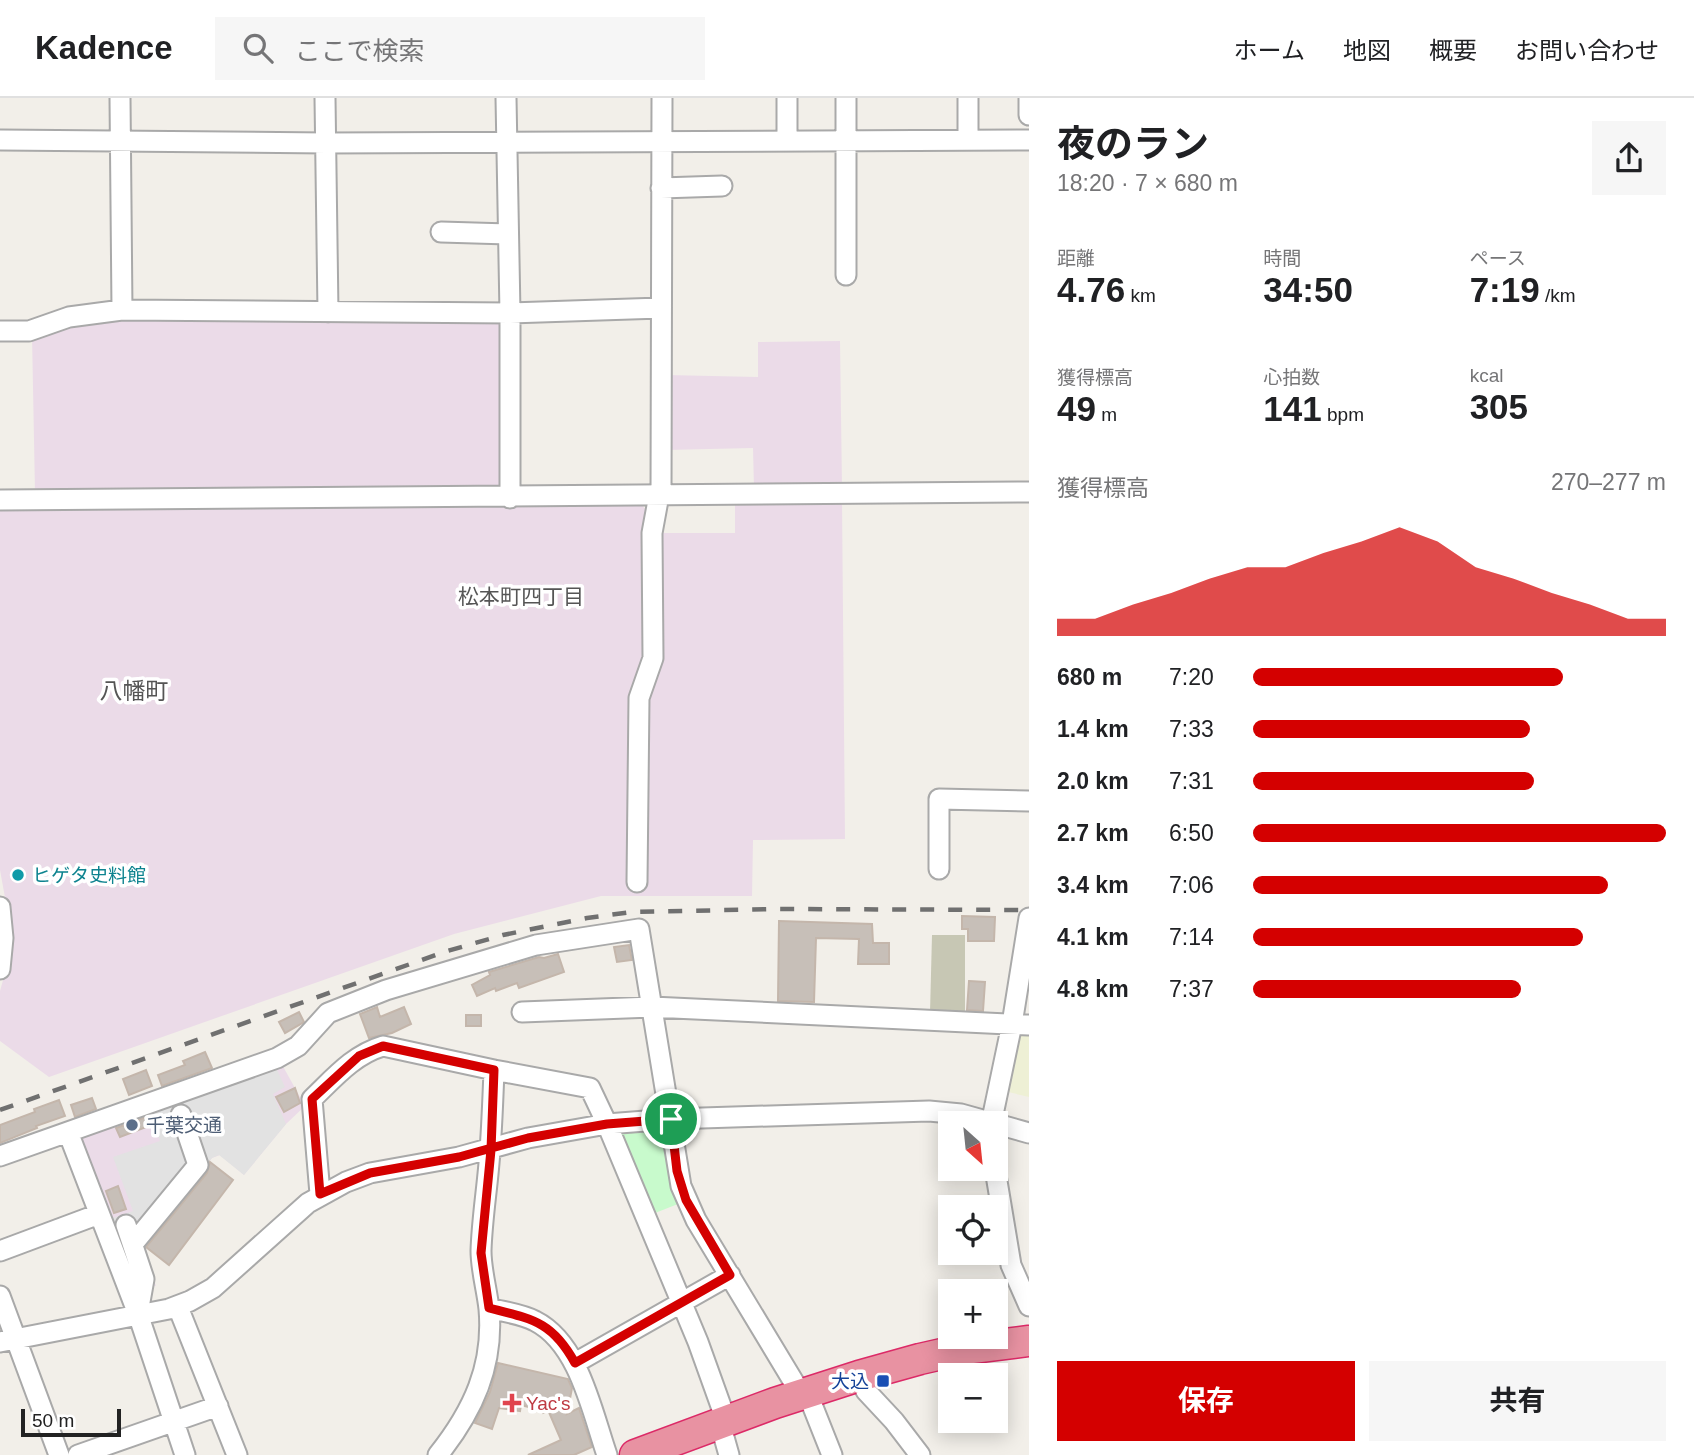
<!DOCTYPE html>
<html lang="ja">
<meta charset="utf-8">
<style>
body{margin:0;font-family:Arial,"Noto Sans JP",sans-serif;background:#f6f6f6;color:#202124;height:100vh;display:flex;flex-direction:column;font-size:26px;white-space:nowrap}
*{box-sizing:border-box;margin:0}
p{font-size:23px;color:#757577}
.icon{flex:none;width:38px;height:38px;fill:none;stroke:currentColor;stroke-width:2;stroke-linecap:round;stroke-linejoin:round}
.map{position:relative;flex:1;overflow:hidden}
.panel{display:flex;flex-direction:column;background:#fff;width:665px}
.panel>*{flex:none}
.needle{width:46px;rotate:153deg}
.controls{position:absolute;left:938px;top:1013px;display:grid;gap:14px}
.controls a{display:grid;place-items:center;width:70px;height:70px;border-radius:0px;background:#fff;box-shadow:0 4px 18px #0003;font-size:35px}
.scale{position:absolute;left:21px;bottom:18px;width:100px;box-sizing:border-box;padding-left:7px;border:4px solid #222;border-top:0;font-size:19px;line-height:24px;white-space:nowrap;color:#222;-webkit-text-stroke:5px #fff;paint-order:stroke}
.pin{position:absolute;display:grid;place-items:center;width:60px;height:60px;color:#fff;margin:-30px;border:4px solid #fff;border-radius:50%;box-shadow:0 2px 7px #0007}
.round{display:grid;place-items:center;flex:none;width:74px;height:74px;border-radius:0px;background:#f6f6f6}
.summary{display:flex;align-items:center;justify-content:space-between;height:119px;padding:0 28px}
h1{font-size:38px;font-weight:700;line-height:52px}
.stats{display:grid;grid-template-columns:repeat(3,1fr);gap:10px;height:119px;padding:7px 28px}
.stats div{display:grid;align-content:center}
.stats b{font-size:35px;font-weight:700}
.stats small{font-size:19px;font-weight:400}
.stats p{font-size:19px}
.chart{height:196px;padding:14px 28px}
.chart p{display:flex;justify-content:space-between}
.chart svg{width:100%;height:126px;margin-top:7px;fill:#d40000;opacity:.7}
.primary-button{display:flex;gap:14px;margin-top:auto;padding:14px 28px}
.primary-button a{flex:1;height:80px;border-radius:0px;background:#d40000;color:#fff;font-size:28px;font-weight:700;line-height:80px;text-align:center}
.primary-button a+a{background:#f6f6f6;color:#202124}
ul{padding:0 28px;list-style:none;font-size:23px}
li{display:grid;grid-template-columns:112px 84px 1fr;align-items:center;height:52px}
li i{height:18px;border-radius:9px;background:#d40000}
header{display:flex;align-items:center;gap:42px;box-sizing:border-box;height:98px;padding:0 35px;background:#fff;border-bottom:2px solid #e0e0e0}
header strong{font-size:33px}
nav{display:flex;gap:38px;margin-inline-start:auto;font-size:24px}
.search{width:490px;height:63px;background:#f6f6f6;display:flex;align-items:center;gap:18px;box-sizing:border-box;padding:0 24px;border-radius:0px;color:#757577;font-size:26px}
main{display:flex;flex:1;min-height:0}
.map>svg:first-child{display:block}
.industrial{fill:#ebdbe8}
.construction{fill:#c7c7b4}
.farmland{fill:#eef0d5}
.park{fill:#c8facc}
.parking{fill:#e2e2e2}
.building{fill:#c7bfb8;stroke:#c4b6ab;stroke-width:2}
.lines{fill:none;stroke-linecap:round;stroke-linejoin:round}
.minor-casing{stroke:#a9a9a9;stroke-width:23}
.highway-casing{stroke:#dc2a67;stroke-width:33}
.minor{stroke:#fff;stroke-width:19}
.highway{stroke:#e892a2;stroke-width:30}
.rail{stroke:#707070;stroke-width:4.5;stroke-dasharray:14 14;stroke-linecap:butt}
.route-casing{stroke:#fff;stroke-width:14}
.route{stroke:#d40000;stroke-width:9}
.culture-dot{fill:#0f9aa8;stroke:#fff;stroke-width:2.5}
.service-dot{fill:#5c6f8a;stroke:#fff;stroke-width:2.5}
.transit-dot{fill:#1a4fb4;stroke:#fff;stroke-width:2.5}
.health-dot{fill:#e0444e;stroke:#fff;stroke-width:2.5}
.labels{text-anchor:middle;stroke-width:7;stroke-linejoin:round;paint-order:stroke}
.culture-label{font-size:19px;fill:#0d838f;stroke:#fff;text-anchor:start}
.service-label{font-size:19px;fill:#4e5e75;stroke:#fff;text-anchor:start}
.transit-label{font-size:19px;fill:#164399;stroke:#fff;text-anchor:end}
.health-label{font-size:19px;fill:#be3a42;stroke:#fff;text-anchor:start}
.neighbourhood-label{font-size:21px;fill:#555;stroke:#fff}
.quarter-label{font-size:23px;fill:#555;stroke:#fff}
</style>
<header>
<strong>Kadence</strong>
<div class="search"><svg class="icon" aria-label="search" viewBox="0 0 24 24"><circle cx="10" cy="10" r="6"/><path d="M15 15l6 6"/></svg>ここで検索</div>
<nav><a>ホーム</a><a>地図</a><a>概要</a><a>お問い合わせ</a></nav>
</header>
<main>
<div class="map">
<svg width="1029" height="1357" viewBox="0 0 1029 1357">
<rect width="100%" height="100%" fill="#f2efe9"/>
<path class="industrial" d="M100,218l406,2v174h-471l-3,-157z
M840,243l2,147h-88l-1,-40 -87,2v-75l92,2v-35z
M735,403h107l3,338 -92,1 -1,56h-151l-147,38 -405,143 -49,-36v-50l7,-25 1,-52 -8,-44v-364l640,-3 6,7 -1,19 14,4h76z
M280,963l25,45 -19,18 -42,51 -24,-20 -8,3 -68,87 -1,3 13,38 -26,-5 -51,-146z"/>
<path class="construction" d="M932,837h33v81l-35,-3z"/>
<path class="farmland" d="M1013,929l16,1v69l-25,-6z"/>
<path class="park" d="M665,1029l18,75 -33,13 -30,-84z"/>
<path class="parking" d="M274,965l11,24 -12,7 13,30 -42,51 -25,-20 -7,3 -44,56 -56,20 -5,-14 26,-9 -20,-54 47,-16 -13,-32z"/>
<path class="building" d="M962,818l33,1 -1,24h-26v-12h-6z
M779,823l93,3 1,19h16v21h-31l1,-25 -43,-1 -2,64 -36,-1z
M629,847l3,15 -15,2 -3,-15z
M558,856l6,18 -45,16 -2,-5 -21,8 -1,-3 -18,8 -5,-11 18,-10 -1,-3 50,-15 5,1z
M969,883l16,1 -2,29 -16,-1z
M377,909l3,10 24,-10 7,17 -19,9 -23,5 -9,-24z
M299,914l5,10 -19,11 -6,-11z
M466,917h15v11h-15z
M205,954l7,16 -50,18 -4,-11 27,-10 -2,-4z
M146,972l6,16 -23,9 -6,-16z
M295,990l5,15 -16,9 -8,-15z
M92,1000l4,11 -21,8 -4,-12z
M59,1002l6,16 -29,10 1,2 -37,15v-18l35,-13 -1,-3z
M146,1019l3,9 -29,11 -4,-9z
M210,1064l23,18 -64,85 -23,-18 61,-74z
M118,1088l8,23 -12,4 -8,-22z
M498,1265l70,16 4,9 -5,26 12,-6 13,39 -18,8h-46l33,-15 -13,-30 -5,3 -3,-3 -19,-5 -1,6 -21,-3 -7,21 -17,-6 15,-31z"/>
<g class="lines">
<defs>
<path id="minor" d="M120,0l2,212
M325,0l3,214
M506,0l4,215v185
M968,0v42
M1029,0v17
M0,42l326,3 703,-3
M787,42v-42
M661,90l61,-2
M441,134l67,2
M846,177v-177
M0,233h29l40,-14 53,-7 388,3 151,-5
M661,397l1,-397
M0,402l1029,-8
M939,771v-70l90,2
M637,784l2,-184 14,-40 -1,-125 7,-38
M0,809l3,31 -3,31
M522,914l130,-5 377,18
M991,1026l21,-100 17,-106
M68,1034l70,182 47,141
M0,1058l277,-98 21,-12 30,-33 58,-23 150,-45 103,-16 42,257 15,34 105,174
M995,1071l16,96 18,41
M320,1096l-8,-95c22,-21 41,-44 71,-53l111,24 96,18 17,36 91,218 28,78
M126,1127l18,54 -6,34
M133,1146l65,-79 -17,-50
M0,1153l99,-37
M0,1198l59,159
M178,1209l59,148
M489,1210c15,4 33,6 46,13 44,22 57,91 72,134
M0,1244l169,-33 21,-8 23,-13 95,-85 38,-21 24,-9 89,-16 69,-19 79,-14 64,-5 258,-8 32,3 68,19
M575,1265l155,-88
M859,1278l7,15 28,30 26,34
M807,1294l25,63
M720,1325l9,32
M78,1357l140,-49
M438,1357c35,-44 56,-89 51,-146 -2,-19 -8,-39 -8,-58 1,-34 7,-67 9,-101 2,-26 3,-53 4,-80"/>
<path id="highway" d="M635,1357l140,-52 84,-27 61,-17 44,-10 65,-8"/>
</defs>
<use href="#minor" class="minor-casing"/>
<use href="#highway" class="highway-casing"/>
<use href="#minor" class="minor"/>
<use href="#highway" class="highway"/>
<path class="rail" d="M0,1012l444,-158 59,-17 84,-17 44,-6 147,-3 251,1"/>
</g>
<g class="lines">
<defs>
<path id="route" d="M671,1021l-64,5 -79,14 -69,19 -89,16 -50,21 -8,-95 47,-43 24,-10 111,24 -3,80 -10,103 8,55c43,11 63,13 86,55l155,-88 -44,-75 -9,-29 -6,-52"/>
</defs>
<use href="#route" class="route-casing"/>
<use href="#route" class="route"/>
</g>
<circle class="culture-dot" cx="18" cy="777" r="7"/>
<circle class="service-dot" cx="132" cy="1027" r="7"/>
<rect class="transit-dot" x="876" y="1276" width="14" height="14" rx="3.5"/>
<path class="health-dot" d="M508.5 1294.5h7v7h7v7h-7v7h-7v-7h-7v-7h7z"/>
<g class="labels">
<g class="culture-label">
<text x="32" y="784">ヒゲタ史料館</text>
</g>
<g class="service-label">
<text x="146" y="1034">千葉交通</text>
</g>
<g class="transit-label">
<text x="869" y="1290">大込</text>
</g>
<g class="health-label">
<text x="526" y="1312">Yac's</text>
</g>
<g class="neighbourhood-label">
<text x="521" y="506">松本町四丁目</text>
</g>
<g class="quarter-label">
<text x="134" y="601">八幡町</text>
</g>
</g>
</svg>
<div class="controls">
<a><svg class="needle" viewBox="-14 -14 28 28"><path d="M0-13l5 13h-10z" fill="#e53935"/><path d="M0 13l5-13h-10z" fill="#757577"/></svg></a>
<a><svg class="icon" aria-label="locate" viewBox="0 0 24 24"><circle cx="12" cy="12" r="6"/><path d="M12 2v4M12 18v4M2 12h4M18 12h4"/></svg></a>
<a>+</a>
<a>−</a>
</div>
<div class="scale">50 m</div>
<div class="pin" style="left:671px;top:1021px;background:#1e9e55"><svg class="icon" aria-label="arrive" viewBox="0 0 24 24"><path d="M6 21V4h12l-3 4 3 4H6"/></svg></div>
</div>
<section class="panel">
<div class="summary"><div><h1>夜のラン</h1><p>18:20 · 7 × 680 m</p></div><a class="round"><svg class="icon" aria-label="share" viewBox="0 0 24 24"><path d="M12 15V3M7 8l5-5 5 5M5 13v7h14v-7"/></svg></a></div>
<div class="stats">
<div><p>距離</p><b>4.76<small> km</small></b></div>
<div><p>時間</p><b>34:50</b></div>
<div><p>ペース</p><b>7:19<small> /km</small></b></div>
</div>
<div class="stats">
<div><p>獲得標高</p><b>49<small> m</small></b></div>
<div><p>心拍数</p><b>141<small> bpm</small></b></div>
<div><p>kcal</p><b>305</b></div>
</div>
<div class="chart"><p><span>獲得標高</span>270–277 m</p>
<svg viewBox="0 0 160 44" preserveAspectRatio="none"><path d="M0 44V38L10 38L20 33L30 29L40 24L50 20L60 20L70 15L80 11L90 6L100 11L110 20L120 24L130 29L140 33L150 38L160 38V44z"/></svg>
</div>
<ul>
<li><b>680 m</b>7:20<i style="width:75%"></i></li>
<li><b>1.4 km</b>7:33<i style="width:67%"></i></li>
<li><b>2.0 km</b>7:31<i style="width:68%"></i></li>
<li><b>2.7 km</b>6:50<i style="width:100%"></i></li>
<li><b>3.4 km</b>7:06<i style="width:86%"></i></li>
<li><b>4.1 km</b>7:14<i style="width:80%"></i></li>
<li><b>4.8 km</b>7:37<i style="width:65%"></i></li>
</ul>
<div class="primary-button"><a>保存</a><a>共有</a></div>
</section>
</main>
